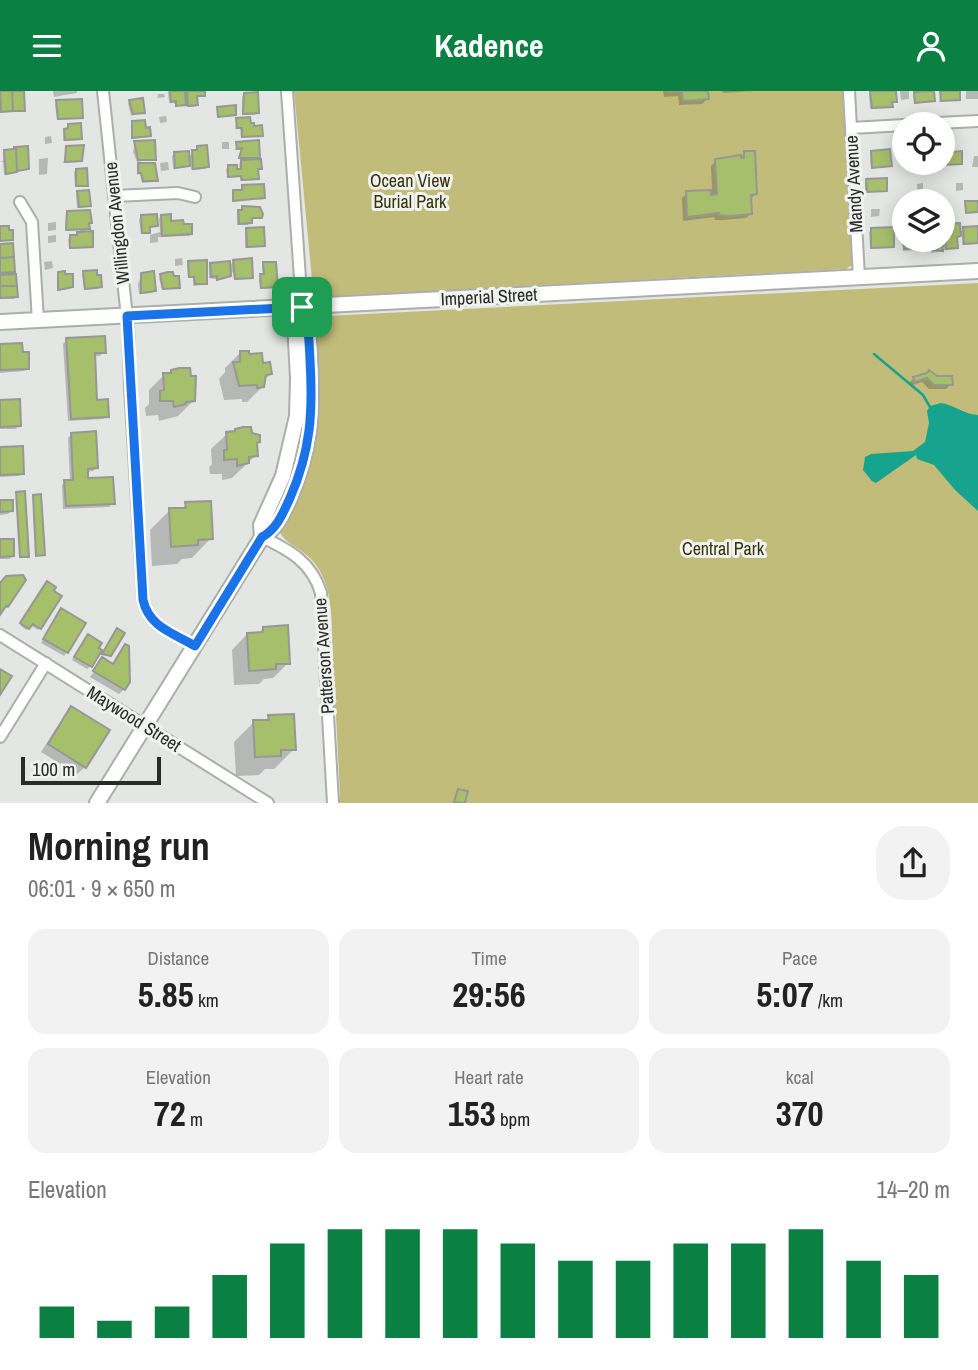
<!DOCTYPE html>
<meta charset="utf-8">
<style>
body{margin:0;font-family:"Archivo Narrow",sans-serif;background:#f2f2f2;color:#222;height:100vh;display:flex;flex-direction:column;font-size:26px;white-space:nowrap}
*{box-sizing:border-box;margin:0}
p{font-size:23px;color:#767676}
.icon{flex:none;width:38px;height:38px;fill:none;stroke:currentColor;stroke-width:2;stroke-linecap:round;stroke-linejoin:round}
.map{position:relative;height:712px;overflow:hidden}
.drawer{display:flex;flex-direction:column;background:#fff;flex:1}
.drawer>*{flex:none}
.buttons{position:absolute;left:892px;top:21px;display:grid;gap:14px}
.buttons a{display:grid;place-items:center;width:63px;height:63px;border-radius:50%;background:#fff;box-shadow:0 4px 18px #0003;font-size:35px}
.scale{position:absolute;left:21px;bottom:18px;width:140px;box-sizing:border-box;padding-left:7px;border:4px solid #292a29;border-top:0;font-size:19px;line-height:24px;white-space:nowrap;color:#292a29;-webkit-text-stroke:5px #f1f3f0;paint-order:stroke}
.pin{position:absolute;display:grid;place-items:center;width:60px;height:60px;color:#fff;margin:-30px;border-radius:14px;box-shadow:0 4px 10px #0006}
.round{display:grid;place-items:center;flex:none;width:74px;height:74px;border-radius:28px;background:#f2f2f2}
.headline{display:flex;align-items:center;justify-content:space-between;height:119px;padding:0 28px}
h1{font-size:38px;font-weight:800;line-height:52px}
.stats{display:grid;grid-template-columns:repeat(3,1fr);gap:10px;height:119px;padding:7px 28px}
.stats div{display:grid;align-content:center;border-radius:18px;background:#f2f2f2;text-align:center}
.stats b{font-size:35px;font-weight:800}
.stats small{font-size:19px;font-weight:400}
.stats p{font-size:19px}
.chart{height:196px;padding:14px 28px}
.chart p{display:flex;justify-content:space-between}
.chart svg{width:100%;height:126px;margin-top:7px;stroke:#0b8043;stroke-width:6}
header{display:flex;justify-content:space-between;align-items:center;height:91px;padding:0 28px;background:#0b8043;color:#fff;font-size:32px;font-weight:800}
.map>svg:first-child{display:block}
.green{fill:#c2bc7a}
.water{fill:#17a48f}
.shadow{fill:#0003}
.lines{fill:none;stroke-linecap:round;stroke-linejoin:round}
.stream{stroke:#17a48f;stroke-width:2.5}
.building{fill:#a6bf6a;stroke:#979895;stroke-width:2}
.minor-casing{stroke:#abaeab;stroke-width:14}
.major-casing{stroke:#abaeab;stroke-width:18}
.minor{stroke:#fff;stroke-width:10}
.major{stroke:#fff;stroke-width:14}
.route-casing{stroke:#fff;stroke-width:14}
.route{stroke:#1a73e8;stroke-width:9}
.labels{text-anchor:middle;stroke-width:6;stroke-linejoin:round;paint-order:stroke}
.park-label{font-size:18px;fill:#36330a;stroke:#f1f3f0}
.street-label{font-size:18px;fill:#292a29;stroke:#f1f3f0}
</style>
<header><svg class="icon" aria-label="menu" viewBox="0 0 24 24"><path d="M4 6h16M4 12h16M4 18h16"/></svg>Kadence<svg class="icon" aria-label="person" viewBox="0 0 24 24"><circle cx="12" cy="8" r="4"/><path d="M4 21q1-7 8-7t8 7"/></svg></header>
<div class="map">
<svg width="978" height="712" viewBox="0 0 978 712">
<rect width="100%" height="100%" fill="#e4e6e3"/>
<path class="green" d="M294,0h551l7,174 -6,4 -526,28 -6,-3 -1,-4z
M978,192v520h-640l2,-9 -4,-79 -3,-5 -3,-49 3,-6c-2,-32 2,-71 -22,-96 -9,-10 -28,-16 -32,-29l33,-77 5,-25v-103l4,-7 4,-2z"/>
<path class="water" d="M941,312c13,2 25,12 37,12v96l-23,-21 -21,-25 -17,-6 -1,-4 -40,28 -4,-2 -9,-11 2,-13 6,-3 42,-3 12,-9 4,-19 -2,-12 3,-5z"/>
<path class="shadow" d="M0,0h22l1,19 -23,3z
M53,0h24v2l-23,4z
M168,0h35l1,4 -8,3 -2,9h-7l-1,-4 -12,1v-2l-5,1z
M663,0h44v8l-5,5 -23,1 -1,-9 -14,1z
M722,0h31l-30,2z
M872,0h22l1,10 -6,7 -19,1 -1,-15z
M900,0h9v8l-8,1z
M941,0h17v8l-19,3z
M966,0h12v8h-12z
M158,3h6l1,3 -8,1z
M244,3l13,19 -2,2h-13v-18z
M915,3l18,7 -19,3 -1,-8z
M130,10l13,11 -12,4 -3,-13z
M57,11l24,15 -2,2 -22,1 -2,-16z
M218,17l16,7 -17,3z
M166,25l1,6 -7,1 -1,-6z
M237,28l12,6 12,10 -20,3 -1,-9h-5z
M133,32l11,7 6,6 -19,3v-14z
M69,35l12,13 -2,1 -16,1v-9z
M51,45l1,7 -7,1v-7z
M222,51h7v7h-7z
M135,52l19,16 -17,3 -4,-10z
M237,52l21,14 -4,4 6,7 -3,2 -2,10 -15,1v-4l-13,1 -1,-9 3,-2 11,4 -1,-7 6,-5h-7l3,-9h-6z
M26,57l1,20 -23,7 -1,-13h-3l3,-1v-8z
M67,57l14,12 -3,2 -15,1z
M197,57l10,19 -2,2 -14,1v-8l-5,5 -13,2 -1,-13 2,-2 13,3 9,-5z
M872,61l18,13 -19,4 -1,-15z
M745,62l11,41 -6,5 1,14 -5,5 -22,2h-9l-1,-3 -31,4 -1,-23 5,-5 25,-2 -1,-25 5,-5 25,-4z
M974,65h4v11h-6z
M48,67l-1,16 -8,1v-16z
M904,67l1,5h5l-1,3h-5z
M168,71l1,8 -8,1 -1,-8z
M914,72h20v4l-15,5v-2h-4z
M139,74l17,15 -2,2 -12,1 -2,-9 -3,1z
M76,79l10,15 -2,2h-9l-1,-15z
M867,89l18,10 -20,3v-11z
M923,92v8h-6v-7z
M956,92h7v7l-7,1z
M243,96l20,11 -31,4v-8l9,-3z
M78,102l11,12 -2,2 -10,1 -1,-13z
M951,114v8l-8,1v-8z
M243,117l17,9 -10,3 -2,5h-11v-11z
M871,118h9l-1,7 -8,1z
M68,122l22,10 -7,11 9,12 -2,2 -21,1 -1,-10 13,-9 -16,1 1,-16z
M141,126l15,8 -8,3 -1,6h-6l-2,-15z
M161,126l9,5 21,12 -2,2 -31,1v5l-8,1v-8l10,-3 -1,-13z
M56,131v8l-8,1v-8z
M945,135l14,7 5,-4 14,-1v16l-16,1v-12l-6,5v9l-2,2 -10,1v-3l-5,5 -8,1v-3h-8v-10h20z
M247,139l16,15 -2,2 -16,1v-16z
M871,139l22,16 -2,2 -21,1 -1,-17z
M904,142l1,7h14l-2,10 -14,1 -1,-16z
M56,144v7l-8,1v-7z
M0,155l13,25 -5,5 8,21 -2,2h-14z
M182,167l1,7 -8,1v-7z
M52,170l1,7 -8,2 -1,-8z
M234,170l17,16 -2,2 -15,1 -1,-8 -12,8 -12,-2v-12l2,-2 18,3z
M189,171l16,21 -2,2 -10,1v-8h-5l-1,-14z
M264,173l12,22 -2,2 -14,1 -1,-11 4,-2 -1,-10z
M84,181l16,15 -2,2 -14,1 -2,-16z
M59,182l12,14 -2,2 -12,2z
M142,183l12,17 -2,2 -13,1 -1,-10z
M161,185l17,11 -16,3 -3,-12z
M67,249l37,12 -4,4h-7l3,46 11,14 -4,3 -35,2 -5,-77z
M0,254l28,23 -4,3 -24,2z
M240,262l21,11 10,10 -8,7v5l-16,16h-5v-3l-18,1 -5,-21 6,-7v-4z
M164,284l29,26 -15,15 -19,5 -1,-6 -12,1 -1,-8 4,-4v-14z
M927,284l24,9 -5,5h-17l-7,-7 -12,4 -1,-3 5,-5z
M0,310l19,24 -3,4h-16z
M72,343l24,34 -3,3 -7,1v8l27,23 -4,4 -46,2 -1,-24 3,-3 5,-1 -2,-43z
M227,343h23l8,8 -2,2v11l-24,23 -10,2v-6h-12l-1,-7 3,-3 -1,-15z
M0,358l22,24 -3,3 -19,1z
M0,411l11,9 -3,3 -8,1z
M186,413l25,34 -19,20 -10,1 -5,5 -25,2 -2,-36 20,-20h11z
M0,450l13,15 -4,3h-9z
M45,494l6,6 -11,37 -2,2 -8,-5 -4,5 -6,-5z
M58,523l9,38 -3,4 -23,-13z
M263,537l25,35 -15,15 -9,1 -5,5 -25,1 -2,-35 15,-16h11z
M85,549l6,26 -4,3 -15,-9z
M125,555l-1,43 -5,5 -29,-17 12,-17 10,5z
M72,617l13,59 -8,7 -36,-22 23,-36z
M269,626l25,32 -20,20h-9l-6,6 -23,1 -2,-34 20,-20h10z"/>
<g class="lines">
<path class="stream" d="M874,263l49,41 7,12"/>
</g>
<path class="building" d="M0,0h12l1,20 -12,1z
M12,0h12l1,20h-12z
M170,0h15l1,14 -10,1v-5l-5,1z
M187,0h18v5h-8l1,9 -10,1z
M668,0h40l1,8 -26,2 -1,-9z
M870,0h26l1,11h-5l1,5 -21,1z
M934,0l1,10 -20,2 -1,-11z
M940,0h20v9l-19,1z
M258,1l1,21 -16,1 1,-21z
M143,7l2,15 -12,1 -4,-14z
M82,8l1,19 -25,1 -2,-19z
M236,14v10l-18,2 -1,-10z
M250,26l1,6h3v3l8,-1 1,11 -21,1v-9h-5l-1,-10z
M145,29l1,8 4,-1 1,9 -19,2v-17z
M81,32l1,16 -17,1 -1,-11 4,-1v-4z
M155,49l1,20h-18l-4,-19z
M259,49l1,18h-21l3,-10 -5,1 -1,-7z
M84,54l-2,16 -17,1 1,-16z
M207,54l2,22 -16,2 -1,-19h5v-4z
M28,55l1,23 -12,2 -1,-24z
M14,56h2l1,25 -11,2 -2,-24 10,-1z
M890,58l2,17 -20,2 -1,-17z
M189,60l1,15 -15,2 -1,-16z
M744,60h11l2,43 -6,1 1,19 -22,2 -11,-1v-2l-32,4 -1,-26 25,-1v5l6,-1 -2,-35 26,-4v3h3z
M962,60v13l-19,1v-12z
M261,68l1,10h-4l1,10 -17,1 -1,-4 -13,1v-12h9v4h4v-9z
M138,72h17l3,18h-15l-2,-8h-3z
M916,72h19v5l-14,4v-3h-5z
M87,77l1,18h-12v-17z
M887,87v13l-20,1 -1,-13z
M264,93l1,14 -32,3v-11h9v-5z
M89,99l2,16 -12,1 -2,-16z
M965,110h13v11l-12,1z
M242,115l18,1 3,7 -1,4h-10v5l-13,1 -1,-14h4z
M90,119l2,13h-3l1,6 -24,1 1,-19z
M157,123l1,12 -8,1v6h-8l-1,-18z
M171,123v7l12,-1 1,4h8v10l-30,2 -1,-21z
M960,132l1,13 -4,1 1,11 -12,1 -2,-25z
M0,135h9v4h4v10l-13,1z
M978,135v17l-14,1 -1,-17z
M264,136l1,19 -18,1 -1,-19z
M894,136v20l-23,1v-20z
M93,140v16l-23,1v-13h7v-3z
M903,141l2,8h15l1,8 -17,1z
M924,149h18l1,11 -18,-2z
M13,152l1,14 -14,1v-14z
M14,166l1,15 -15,1v-15z
M252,167l1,20 -18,1 -2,-19z
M207,169v24h-12l-1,-7h-5l-1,-16z
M230,170l1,15 -14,4v-4l-6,1 -1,-14z
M263,171h13l2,25 -17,1 -1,-14h4z
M97,179v5h4l1,12 -17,2 -2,-18z
M65,180v3h8v13l-15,3v-18z
M154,180l2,20 -15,2v-20z
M168,181h5l1,4h5l1,12 -17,1 -3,-15z
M16,183l1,12h-17v-11z
M0,195h17l1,11 -18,1z
M105,245l1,17h-11l2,47 11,-1 1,18 -38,2 -5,-81z
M22,252l1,9h6v17l-29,1v-26z
M240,260h9v3l13,-1 1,10 7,-1 2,12 -6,1 -2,12 -7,1v-3l-18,1 -6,-24h7z
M179,277h11l1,8h5l-1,25 -9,1v2l-12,3 -1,-6h-13v-10l4,-1 -1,-17h8v-3z
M929,279l8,6h15l1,9h-19l-7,-7 -12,4 -2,-5 14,-4z
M20,308l1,27 -21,1v-27z
M243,336h8l1,6 8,2v7l-3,1 1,13 -9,1v6l-12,3v-7l-13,1v-10h3l-1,-18 9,-1v-2z
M96,340l2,37 -10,1v9l25,-1 2,27 -49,2 -2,-26h9l-2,-47z
M23,355l1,28 -24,1v-28z
M25,400l4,66h-9l-4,-65z
M41,403l4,61 -9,1 -3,-61z
M0,409h13v11l-13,1z
M211,410l2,38 -15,1v5l-27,2 -2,-39h17l-1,-6z
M0,448h14v17l-14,1z
M23,484l3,5 -18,27 -2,-1 -6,9v-32l6,-7z
M47,490l9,6 -2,4 8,5 -21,33 -8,-5 -4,5 -9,-6z
M61,517l25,15 -18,30 -25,-14z
M288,534l2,39h-14v5l-27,2 -2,-38 16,-1v-5z
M117,537l8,5 -14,23 -9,-2z
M88,543l14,9 -3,5 3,2 -10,17 -18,-10z
M125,553l4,2 1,36 -5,8 -32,-19 9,-14 11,7z
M0,578l12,7 -12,19z
M71,615l39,24 -24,38 -38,-24z
M294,623l2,36h-15v6l-26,1 -2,-37h16l-1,-5z
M458,698l10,2 -3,12 -11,-1z"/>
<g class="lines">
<defs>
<path id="minor" d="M103,0l25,236 2,60 13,213c6,27 30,33 52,46
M287,0l15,216
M849,0l10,187
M918,33l60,-3
M851,37l54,-3
M115,105l63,-3 17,4
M20,111l12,20 6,99
M262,446c27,13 50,25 59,56l12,210
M0,544l268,168
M0,646l46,-74"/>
<path id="major" d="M0,231l978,-51
M262,446l-1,-12 22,-49 14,-60 1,-38 -3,-55 7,-16
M97,712l165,-266c15,-9 21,-24 28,-39 21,-48 23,-86 20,-138 -1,-19 -1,-35 -8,-53"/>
</defs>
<use href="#minor" class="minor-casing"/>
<use href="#major" class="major-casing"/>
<use href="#minor" class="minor"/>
<use href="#major" class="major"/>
</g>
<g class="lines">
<defs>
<path id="route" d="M302,216c7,18 7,34 8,53 3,52 1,90 -20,138 -7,15 -13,31 -28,39l-67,109c-22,-13 -46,-19 -52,-46l-16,-284z"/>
</defs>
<use href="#route" class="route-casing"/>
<use href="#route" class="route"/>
</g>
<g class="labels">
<g class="park-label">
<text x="410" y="96">Ocean View<tspan x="410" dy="21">Burial Park</tspan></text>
<text x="723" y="464">Central Park</text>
</g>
<g class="street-label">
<text transform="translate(854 93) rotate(-93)" y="6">Mandy Avenue</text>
<text transform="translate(117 132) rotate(-96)" y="6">Willingdon Avenue</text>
<text transform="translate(489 206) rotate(-3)" y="6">Imperial Street</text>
<text transform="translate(324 565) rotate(-94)" y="6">Patterson Avenue</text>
<text transform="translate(134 628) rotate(32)" y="6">Maywood Street</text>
</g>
</g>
</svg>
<div class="buttons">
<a><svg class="icon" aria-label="locate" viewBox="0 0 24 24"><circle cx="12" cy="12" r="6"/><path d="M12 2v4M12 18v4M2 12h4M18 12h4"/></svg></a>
<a><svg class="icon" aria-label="layers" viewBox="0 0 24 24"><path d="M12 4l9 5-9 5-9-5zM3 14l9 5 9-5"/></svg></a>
</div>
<div class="scale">100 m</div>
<div class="pin" style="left:302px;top:216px;background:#1e9e55"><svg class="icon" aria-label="arrive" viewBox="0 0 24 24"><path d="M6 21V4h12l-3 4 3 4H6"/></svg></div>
</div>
<section class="drawer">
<div class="headline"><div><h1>Morning run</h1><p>06:01 · 9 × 650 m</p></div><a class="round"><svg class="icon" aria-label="share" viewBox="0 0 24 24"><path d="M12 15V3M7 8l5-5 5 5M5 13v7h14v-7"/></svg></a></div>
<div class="stats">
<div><p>Distance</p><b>5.85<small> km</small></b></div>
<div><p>Time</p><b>29:56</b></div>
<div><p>Pace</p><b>5:07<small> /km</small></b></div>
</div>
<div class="stats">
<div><p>Elevation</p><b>72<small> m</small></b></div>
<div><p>Heart rate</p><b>153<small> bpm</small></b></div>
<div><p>kcal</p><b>370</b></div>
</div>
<div class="chart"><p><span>Elevation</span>14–20 m</p>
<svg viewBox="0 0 160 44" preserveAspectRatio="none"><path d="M5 44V33M15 44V38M25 44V33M35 44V22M45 44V11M55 44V6M65 44V6M75 44V6M85 44V11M95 44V17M105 44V17M115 44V11M125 44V11M135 44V6M145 44V17M155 44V22"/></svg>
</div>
</section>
